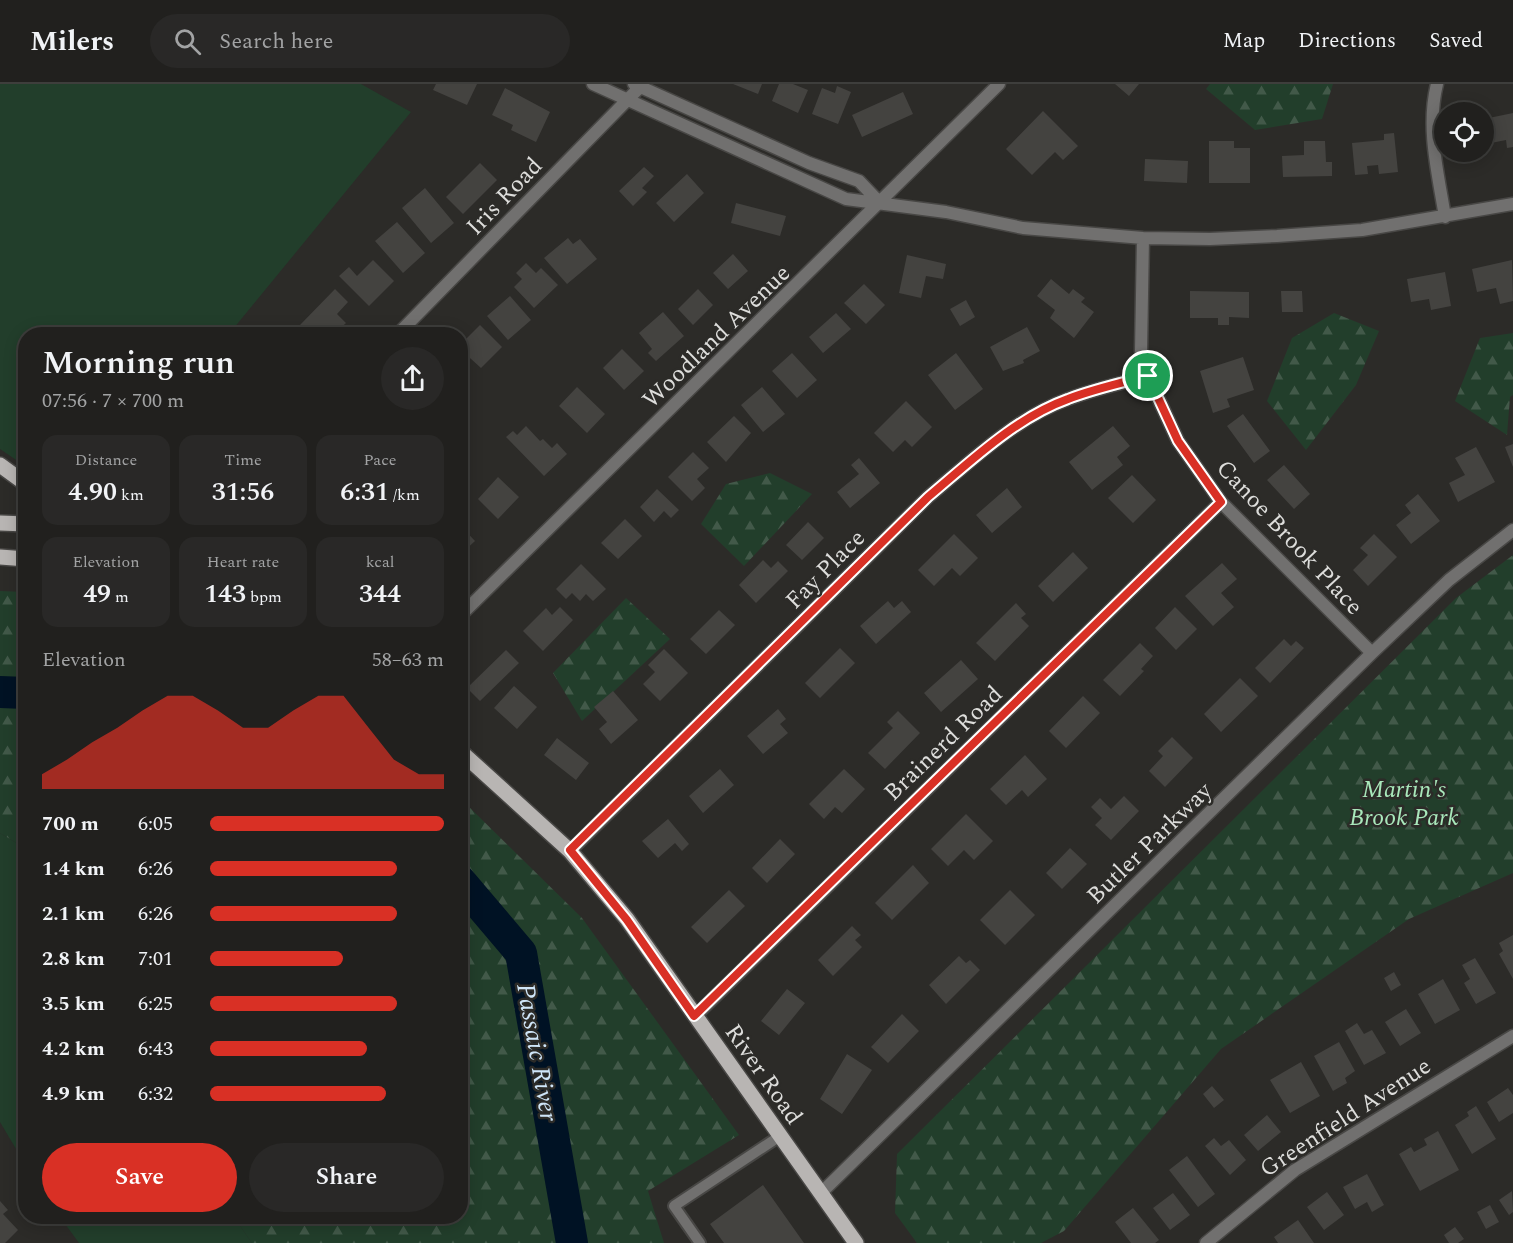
<!DOCTYPE html>
<meta charset="utf-8">
<style>
body{margin:0;font-family:Spectral,serif;background:#292827;color:#f1f3f6;height:100vh;display:flex;flex-direction:column;font-size:22px;white-space:nowrap}
*{box-sizing:border-box;margin:0}
p{font-size:20px;color:#a2a3a4}
.icon{flex:none;width:33px;height:33px;fill:none;stroke:currentColor;stroke-width:2;stroke-linecap:round;stroke-linejoin:round}
.map{position:relative;flex:1;overflow:hidden}
.details{position:absolute;left:18px;top:243px;width:450px;height:897px;display:flex;flex-direction:column;background:#21201e;border-radius:24px;box-shadow:0 3px 15px #0003,0 0 0 2px #3e3e3c}
.details>*{flex:none}
.tools{position:absolute;left:1434px;top:18px;display:grid;gap:12px}
.tools a{display:grid;place-items:center;width:60px;height:60px;border-radius:50%;background:#21201e;box-shadow:0 3px 15px #0003,0 0 0 2px #3e3e3c;font-size:30px}
.pin{position:absolute;display:grid;place-items:center;width:51px;height:51px;color:#fff;margin:-26px;border:3px solid #fff;border-radius:50%;box-shadow:0 2px 6px #0007}
.round{display:grid;place-items:center;flex:none;width:63px;height:63px;border-radius:32px;background:#292827}
.head{display:flex;align-items:center;justify-content:space-between;height:102px;padding:0 24px}
h1{font-size:33px;font-weight:600;line-height:45px}
.metrics{display:grid;grid-template-columns:repeat(3,1fr);gap:9px;height:102px;padding:6px 24px}
.metrics div{display:grid;align-content:center;border-radius:15px;background:#292827;text-align:center}
.metrics b{font-size:26px;font-weight:600}
.metrics small{font-size:16px;font-weight:400}
.metrics p{font-size:16px}
.chart{height:168px;padding:12px 24px}
.chart p{display:flex;justify-content:space-between}
.chart svg{width:100%;height:108px;margin-top:6px;fill:#d93025;opacity:.7}
.action{display:flex;gap:12px;margin-top:auto;padding:12px 24px}
.action a{flex:1;height:69px;border-radius:36px;background:#d93025;color:#fff;font-size:24px;font-weight:600;line-height:69px;text-align:center}
.action a+a{background:#292827;color:#f1f3f6}
ul{padding:0 24px;list-style:none;font-size:20px}
li{display:grid;grid-template-columns:96px 72px 1fr;align-items:center;height:45px}
li i{height:15px;border-radius:8px;background:#d93025}
header{display:flex;align-items:center;gap:36px;box-sizing:border-box;height:84px;padding:0 30px;background:#21201e;border-bottom:2px solid #3e3e3c}
header strong{font-size:28px}
nav{display:flex;gap:33px;margin-inline-start:auto;font-size:21px}
.search{width:420px;height:54px;background:#292827;display:flex;align-items:center;gap:15px;box-sizing:border-box;padding:0 21px;border-radius:33px;color:#a2a3a4;font-size:22px}
.map>svg:first-child{display:block}
.green{fill:#223e2b}
.forest{fill:url(#forest-firs)}
.lines{fill:none;stroke-linecap:round;stroke-linejoin:round}
.river{stroke:#001224;stroke-width:32}
.building{fill:#444340}
.lane-casing{stroke:#484745;stroke-width:14}
.street-casing{stroke:#484745;stroke-width:15}
.primary-casing{stroke:#484745;stroke-width:18}
.lane{stroke:#71706f;stroke-width:10}
.street{stroke:#71706f;stroke-width:12}
.primary{stroke:#b8b5b3;stroke-width:15}
.route-casing{stroke:#fff;stroke-width:12}
.route{stroke:#d93025;stroke-width:8}
.labels{text-anchor:middle;stroke-width:5;stroke-linejoin:round;paint-order:stroke}
.street-label{font-size:24px;fill:#dddddb;stroke:#2c2b28}
.park-label{font-size:24px;font-style:italic;fill:#a9e8bb;stroke:#2c2b28}
.water-label{font-size:26px;font-style:italic;fill:#cfe5f8;stroke:#2c2b28}
</style>
<header>
<strong>Milers</strong>
<div class="search"><svg class="icon" aria-label="search" viewBox="0 0 24 24"><circle cx="10" cy="10" r="6"/><path d="M15 15l6 6"/></svg>Search here</div>
<nav><a>Map</a><a>Directions</a><a>Saved</a></nav>
</header>
<div class="map">
<svg width="1513" height="1159" viewBox="0 0 1513 1159">
<defs>
<pattern id="forest-firs" width="22" height="20" patternUnits="userSpaceOnUse" patternTransform="scale(1.5)"><rect width="22" height="20" fill="#223e2b"/><path d="M5 1l3.5 6h-7zM16 11l3.5 6h-7z" fill="#425949"/></pattern>
</defs>
<rect width="100%" height="100%" fill="#2c2b28"/>
<path class="green" d="M0,0h361l50,28 -182,222h-203l-1,132 -25,-17z
M0,749l25,15v316l-25,-42z
M60,1133h174l18,26h-173z"/>
<path class="forest" d="M1210,0h123l-11,35 -67,11 -49,-41z
M1334,229l45,18 -23,54 -50,65 -39,-49 25,-63z
M1513,249v62l-3,2 -3,38 -52,-34 25,-63z
M770,389l42,21 -68,72 -43,-42 25,-40z
M1513,471v318l-104,46 -188,130 -157,182 -23,12h-124l-22,-30 2,-59 559,-556z
M0,507l25,1v256l-25,-15z
M626,514l44,41 -88,82 -29,-48z
M461,715l121,119 157,217 -91,56 16,52h-412l-18,-26 226,-1z"/>
<g class="lines">
<path class="river" d="M0,608l26,1
M460,797l61,72 51,290"/>
</g>
<path class="building" d="M436,0h41l-10,21 -34,-15z
M733,0h29l-4,10z
M779,0h14l15,6 -10,23 -26,-12z
M1115,0h24l-10,12z
M837,2l14,6 -13,32 -26,-10 10,-26 13,5z
M505,4l45,24 -14,30 -25,-12 2,-5 -21,-10z
M903,8l10,22 -51,23 -10,-22z
M1043,27l35,35 -15,14 -8,-8 -23,23 -26,-26z
M1513,29v34l-6,1 -1,-8 -20,4 -2,-25z
M1394,49l4,39 -19,2 -1,-9 -11,1 1,8 -13,1 -3,-32 32,-3v-6z
M1209,57h25v7h16v35h-41z
M1304,57h21l1,21h6v14l-49,1 -1,-21 22,-1z
M1145,75l43,2 -1,22 -43,-2z
M480,79l17,17 -34,34 -17,-17z
M644,83l10,9 -12,12 5,4 -14,14 -14,-15z
M687,90l17,19 -30,29 -18,-19z
M425,104l29,35 -23,20 -29,-35z
M736,119l50,13 -6,20 -49,-13z
M397,138l28,31 -22,20 -28,-32z
M568,154l5,6 7,-5 17,20 -30,25 -23,-26z
M733,170l15,17 -20,18 -15,-16z
M907,171l39,9 -3,15 -17,-3 -5,22 -22,-5z
M373,176l21,21 -25,25 -30,-30 10,-9 8,9z
M1512,176l1,41 -13,3 -4,-16 -19,4 -5,-23z
M526,179l10,10 5,-5 17,17 -24,23 -20,-21 8,-8 -6,-6z
M1445,188l6,34 -20,4 -2,-11 -18,3 -4,-23z
M1051,195l18,15 4,-5 12,9 -4,4 13,10 -20,26 -24,-20 5,-8 -18,-14z
M864,200l21,21 -19,19 -22,-21z
M335,205l13,13 -11,12 9,9 -12,11h-24l-10,-9z
M698,205l15,16 -20,20 -15,-16z
M1190,207l59,1v26l-20,-1v8h-11v-7h-28z
M1281,207h21l1,21h-21z
M510,212l21,24 -23,20 -21,-24z
M966,216l9,17 -15,9 -10,-17z
M663,228l21,24 -28,25 -8,-8 4,-4 -13,-16z
M836,229l15,16 -28,24 -14,-16z
M480,241l22,22 -21,21 -21,-19v-4z
M1027,243l13,24 -17,9 1,3 -21,8 -13,-24z
M622,265l22,22 -20,19 -21,-22z
M792,269l25,27 -20,18 -25,-27z
M956,269l27,36 -28,21 -27,-35z
M1243,273l11,33 -27,9 3,8 -17,6 -13,-42z
M577,303l28,27 -18,19 -28,-27z
M762,303l23,27 -22,18 -22,-27z
M906,317l26,26 -20,20 -7,-7 -12,12 -19,-19z
M1243,330l27,37 -16,12 -27,-37z
M734,332l17,17 -25,29 -19,-20z
M526,342l14,15 3,-2 9,9 5,-5 10,11 -23,22 -38,-39 7,-6 4,4z
M1113,342l17,20 -13,11 6,8 -31,25 -23,-28z
M1513,360v23l-8,-20z
M1476,363l19,35 -37,20 -9,-19 16,-8 -10,-17z
M693,368l16,16 -12,11 8,9 -13,13 -24,-24z
M859,374l21,25 -30,25 -13,-16 22,-18 -8,-9z
M1284,381l26,29 -16,15 -27,-29z
M1132,391l24,25 -23,23 -25,-25z
M498,393l21,20 -21,22 -20,-20z
M1007,404l15,19 -30,26 -16,-18z
M657,405l22,21 -8,8 -7,-7 -10,11 -14,-15z
M1418,410l22,27 -29,23 -15,-19 15,-12 -6,-8z
M625,435l17,17 -24,23 -17,-16z
M808,438l16,16 -22,22 -16,-15z
M460,441l15,16 -15,14z
M954,450l24,24 -18,18 -8,-8 -18,18 -16,-16z
M1374,450l23,23 -29,29 -15,-16 15,-15 -8,-7z
M1073,468l15,16 -35,34 -15,-16z
M763,476l8,8 7,-7 10,10 -32,32 -17,-18z
M1222,479l15,16 -16,14 13,14 -21,19 -28,-30z
M581,480l25,25 -13,12 -7,-7 -6,7 -8,-8 -6,6 -10,-10z
M888,517l6,7 8,-7 9,11 -35,32 -16,-18z
M1016,519l10,11 -5,4 8,8 -34,35 -19,-18z
M560,523l13,13 -30,31 -20,-20 23,-23 6,7z
M1175,523l22,22 -21,21 -21,-22z
M719,526l16,15 -29,29 -16,-15z
M1284,555l7,7 5,-5 8,7 -34,35 -15,-15z
M1140,559l13,13 -12,13 3,2 -24,25 -17,-16z
M840,564l15,15 -35,35 -15,-15z
M664,565l24,24 -28,28 -17,-17 12,-12 -7,-7z
M506,566l13,13 -39,38 -13,-13z
M961,576l17,19 -37,33 -17,-19z
M1240,594l18,18 -37,36 -17,-18z
M514,602l23,21 -20,22 -23,-21z
M613,607l25,29 -27,24 -12,-15 8,-7 -13,-15z
M1083,612l17,17 -34,35 -17,-17z
M778,625l8,10 -6,5 8,9 -25,21 -16,-18z
M898,627l22,22 -35,36 -17,-16 25,-25 -6,-6z
M1172,653l21,21 -28,29 -16,-16 14,-15 -5,-5z
M557,654l32,25 -13,17 -32,-25z
M1025,671l22,24 -19,18 -6,-7 -16,15 -16,-16z
M720,685l14,16 -31,28 -14,-17z
M844,685l21,20 -23,24 -7,-6 -11,12 -15,-15z
M1124,712l15,15 -28,29 -16,-15 7,-7 -11,-11 9,-9 11,11z
M966,730l27,27 -19,19 -10,-10 -16,16 -17,-17z
M668,735l21,25 -7,7 -7,-8 -17,15 -16,-17z
M780,755l15,15 -28,29 -15,-15z
M1070,764l17,16 -25,25 -16,-16z
M913,781l16,18 -37,37 -17,-17z
M729,806l16,16 -38,37 -16,-16z
M1010,806l25,25 -30,30 -25,-25z
M852,842l9,9 -6,5 7,7 -29,29 -15,-16z
M1513,851v44l-14,-25 4,-3 -4,-8z
M959,872l7,7 4,-3 10,10 -34,34 -17,-19z
M1475,874l21,35 -20,11 -12,-21 6,-4 -8,-14z
M1394,888l7,13 -10,6 -7,-13z
M1443,895l17,31 -25,14 -17,-30z
M787,905l18,14 -26,32 -18,-14z
M1406,925l15,24 -21,13 -15,-24z
M902,930l17,17 -31,32 -17,-16z
M1357,939l7,11 8,-4 14,23 -22,12 -19,-34z
M1339,958l16,29 -10,7 2,5 -14,8 -19,-35z
M847,970l25,16 -30,44 -22,-15z
M1301,978l19,34 -30,17 -20,-33z
M1212,1002l12,14 -10,8 -11,-14z
M1508,1004l5,7v18l-14,9 -12,-20z
M1476,1022l20,33 -24,15 -17,-29 14,-9 -2,-4z
M1267,1031l14,17 -23,19 -14,-16z
M1438,1047l21,39 -39,21 -21,-37 12,-7 3,5 13,-7 -3,-6z
M1214,1054l7,8 8,-6 17,20 -16,15 -25,-29z
M1187,1072l28,38 -17,13 -29,-37z
M1367,1090l17,31 -12,7 -5,-10 -12,7 -12,-22z
M763,1101l41,58h-80l-14,-19z
M1512,1107l1,21 -4,3 -10,-15z
M1327,1108l17,23 -20,15 -17,-23z
M1173,1109l17,22 -20,15 -17,-22z
M0,1117l8,9 -5,4 15,16 -13,13h-5z
M1490,1121l9,17 -13,7 -9,-17z
M1133,1124l26,32 -4,3h-24l-16,-21z
M1298,1136l16,23h-36l-4,-6z
M1455,1143l9,12 -6,4h-9l-5,-8z"/>
<g class="lines">
<defs>
<path id="lane" d="M700,1159l-26,-37 106,-70"/>
<path id="street" d="M593,0l253,115 100,13 77,16 120,10 67,1 67,-3 85,-6 151,-26
M634,0l175,79 50,18 20,21
M1437,0c-11,44 1,89 8,133
M1143,154l-2,113 7,25 30,65 43,61 151,151
M398,250l242,-247
M460,532l539,-532
M570,767l358,-354c42,-35 87,-79 140,-98 26,-10 53,-16 80,-23
M695,932l526,-514
M821,1109l551,-540 77,-73 64,-50
M1206,1159l89,-73 218,-134"/>
<path id="primary" d="M0,381l26,19
M0,439l26,1
M0,473l26,2
M460,667l110,100 57,68 229,324"/>
</defs>
<use href="#lane" class="lane-casing"/>
<use href="#street" class="street-casing"/>
<use href="#primary" class="primary-casing"/>
<use href="#lane" class="lane"/>
<use href="#street" class="street"/>
<use href="#primary" class="primary"/>
</g>
<g class="lines">
<defs>
<path id="route" d="M1148,292l30,65 43,61 -527,514 -67,-96 -57,-70 358,-353c42,-35 87,-79 140,-98 26,-10 53,-16 80,-23z"/>
</defs>
<use href="#route" class="route-casing"/>
<use href="#route" class="route"/>
</g>
<g class="labels">
<g class="street-label">
<text transform="translate(504 112) rotate(-46)" y="8">Iris Road</text>
<text transform="translate(716 252) rotate(-44)" y="8">Woodland Avenue</text>
<text transform="translate(1290 453) rotate(47)" y="8">Canoe Brook Place</text>
<text transform="translate(825 485) rotate(-45)" y="8">Fay Place</text>
<text transform="translate(943 659) rotate(-44)" y="8">Brainerd Road</text>
<text transform="translate(1149 759) rotate(-44)" y="8">Butler Parkway</text>
<text transform="translate(764 990) rotate(55)" y="8">River Road</text>
<text transform="translate(1345 1033) rotate(-33)" y="8">Greenfield Avenue</text>
</g>
<g class="park-label">
<text x="1404" y="713">Martin's<tspan x="1404" dy="28">Brook Park</tspan></text>
</g>
<g class="water-label">
<text transform="translate(538 968) rotate(80)" y="9">Passaic River</text>
</g>
</g>
</svg>
<div class="tools">
<a><svg class="icon" aria-label="locate" viewBox="0 0 24 24"><circle cx="12" cy="12" r="6"/><path d="M12 2v4M12 18v4M2 12h4M18 12h4"/></svg></a>
</div>
<div class="pin" style="left:1148px;top:292px;background:#1e9e55"><svg class="icon" aria-label="arrive" viewBox="0 0 24 24"><path d="M6 21V4h12l-3 4 3 4H6"/></svg></div>
<section class="details">
<div class="head"><div><h1>Morning run</h1><p>07:56 · 7 × 700 m</p></div><a class="round"><svg class="icon" aria-label="share" viewBox="0 0 24 24"><path d="M12 15V3M7 8l5-5 5 5M5 13v7h14v-7"/></svg></a></div>
<div class="metrics">
<div><p>Distance</p><b>4.90<small> km</small></b></div>
<div><p>Time</p><b>31:56</b></div>
<div><p>Pace</p><b>6:31<small> /km</small></b></div>
</div>
<div class="metrics">
<div><p>Elevation</p><b>49<small> m</small></b></div>
<div><p>Heart rate</p><b>143<small> bpm</small></b></div>
<div><p>kcal</p><b>344</b></div>
</div>
<div class="chart"><p><span>Elevation</span>58–63 m</p>
<svg viewBox="0 0 160 44" preserveAspectRatio="none"><path d="M0 44V38L10 32L20 25L30 19L40 12L50 6L60 6L70 12L80 19L90 19L100 12L110 6L120 6L130 19L140 32L150 38L160 38V44z"/></svg>
</div>
<ul>
<li><b>700 m</b>6:05<i style="width:100%"></i></li>
<li><b>1.4 km</b>6:26<i style="width:80%"></i></li>
<li><b>2.1 km</b>6:26<i style="width:80%"></i></li>
<li><b>2.8 km</b>7:01<i style="width:57%"></i></li>
<li><b>3.5 km</b>6:25<i style="width:80%"></i></li>
<li><b>4.2 km</b>6:43<i style="width:67%"></i></li>
<li><b>4.9 km</b>6:32<i style="width:75%"></i></li>
</ul>
<div class="action"><a>Save</a><a>Share</a></div>
</section>
</div>
